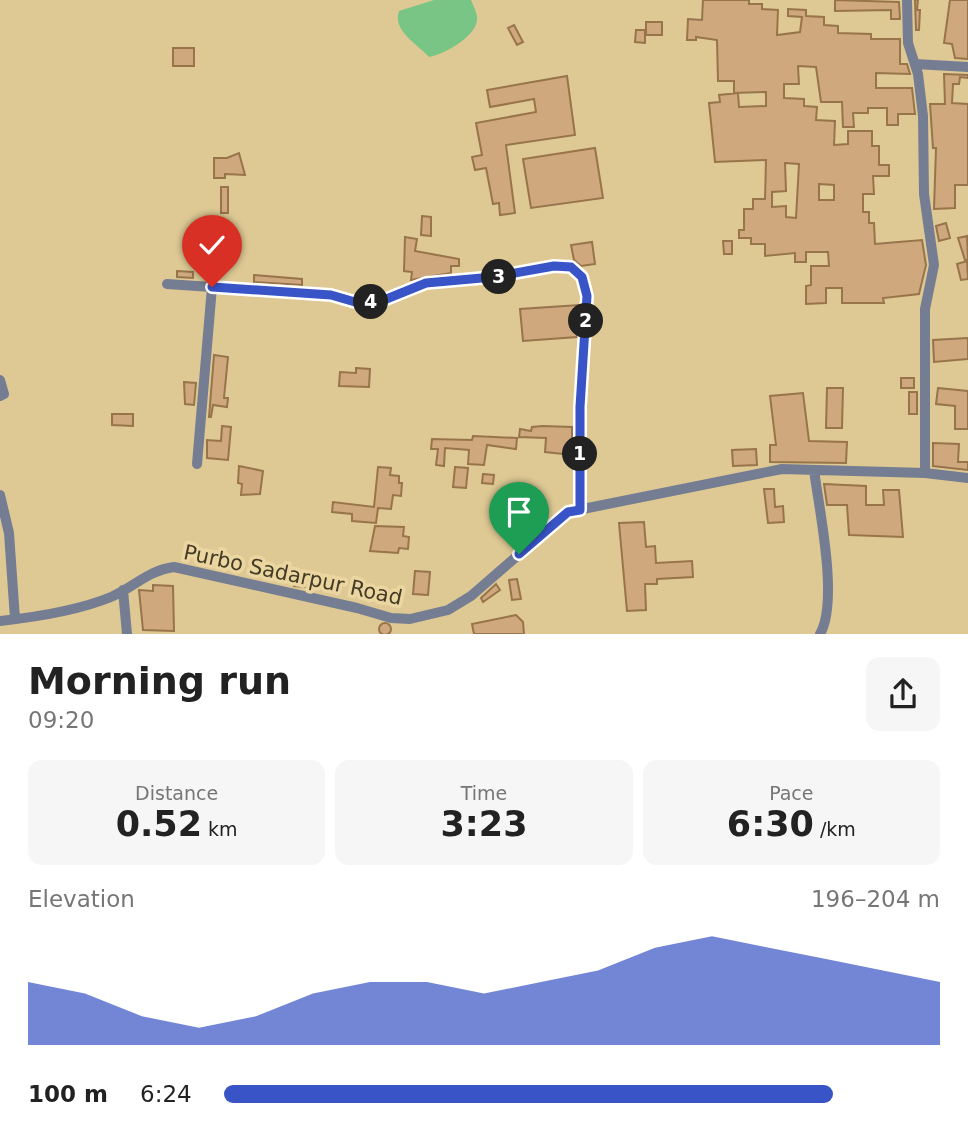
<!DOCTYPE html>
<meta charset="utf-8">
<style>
body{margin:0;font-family:"DejaVu Sans",sans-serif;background:#f6f6f6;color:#222;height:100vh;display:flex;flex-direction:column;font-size:26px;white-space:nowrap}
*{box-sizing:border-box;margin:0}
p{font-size:23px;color:#767676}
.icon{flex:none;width:38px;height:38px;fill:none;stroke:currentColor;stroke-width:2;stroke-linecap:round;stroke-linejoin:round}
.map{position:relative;height:634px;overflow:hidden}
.sheet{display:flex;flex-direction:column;background:#fff;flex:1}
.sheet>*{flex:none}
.pin{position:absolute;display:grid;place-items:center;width:60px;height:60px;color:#fff;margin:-72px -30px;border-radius:50% 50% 50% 0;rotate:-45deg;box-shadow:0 0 7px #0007}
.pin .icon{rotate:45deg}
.km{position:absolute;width:35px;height:35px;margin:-18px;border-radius:50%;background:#222;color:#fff;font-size:19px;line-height:35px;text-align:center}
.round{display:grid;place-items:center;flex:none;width:74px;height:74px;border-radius:14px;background:#f6f6f6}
.head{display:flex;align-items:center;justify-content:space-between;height:119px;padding:0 28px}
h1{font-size:38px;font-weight:700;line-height:52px}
.figures{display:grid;grid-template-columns:repeat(3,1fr);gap:10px;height:119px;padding:7px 28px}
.figures div{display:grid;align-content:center;border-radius:14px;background:#f6f6f6;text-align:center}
.figures b{font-size:35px;font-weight:700}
.figures small{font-size:19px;font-weight:400}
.figures p{font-size:19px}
.chart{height:196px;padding:14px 28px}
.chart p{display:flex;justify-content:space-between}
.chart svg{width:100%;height:126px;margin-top:7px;fill:#3854c6;opacity:.7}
ul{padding:0 28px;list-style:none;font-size:23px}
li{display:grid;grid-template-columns:112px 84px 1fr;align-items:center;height:52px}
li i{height:18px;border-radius:9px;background:#3854c6}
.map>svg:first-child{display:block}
.water{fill:#78c585}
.building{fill:#cfa87e;stroke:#98744b;stroke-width:2;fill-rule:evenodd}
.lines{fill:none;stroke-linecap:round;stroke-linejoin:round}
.street{stroke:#757d92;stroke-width:10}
.route-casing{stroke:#fff;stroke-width:14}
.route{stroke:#3854c6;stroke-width:9}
.labels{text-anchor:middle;stroke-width:7;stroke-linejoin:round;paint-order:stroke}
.street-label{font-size:21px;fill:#433b25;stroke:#ebd6a1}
</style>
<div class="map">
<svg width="968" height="634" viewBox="0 0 968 634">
<rect width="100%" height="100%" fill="#dec994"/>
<path class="water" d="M434,0h37c2,5 5,11 6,16 3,19 -32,38 -48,41 -12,-13 -37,-27 -30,-46z"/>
<path class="building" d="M703,0h46v4h13v5l16,1 -1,25 23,-3 2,-15 -14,-1v-7l18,1v6l18,1v8l14,1v7l33,1v5h29v25h7l3,10 -34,-1v15h36l3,26h-17v11h-11v-17h-19v5h-15l1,14h-11l-1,-25h-21l-5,-35 -18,-1 1,18h-15v14l20,1v7l13,1 -1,13 19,1 -1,24 14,-1v-13h24v15h7v19h10v11h-16l1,18h-11v18h6v11h5l1,21 47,-4 4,25 -7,29 -36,4 1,5h-42v-15h-16v15l-20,1v-18l5,-1v-19h18l-1,-14h-22v10h-11v-9l-30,3v-12h-14v-6h-12v-8h5v-21h9v-10h12l1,-39 -51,2 -6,-59 11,-1 -1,-7 19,-2 1,14 27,-1v-14l-32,1v-12h-16l-1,-41 -21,-3v3h-9l1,-21 14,1zM785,163l14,1 -3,54 -10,-1v-11l-14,1v-15l14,-1zM819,184l15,1v15h-15z
M835,0l64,2 1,17h-9v-9l-56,1z
M915,0h3l-1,10h3l-1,20h-3z
M950,0h18v59l-13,-1 -3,-14 -8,-1z
M646,22h16v13h-16z
M514,25l9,17 -6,3 -9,-17z
M636,30h9v13l-10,-1z
M173,48h21v18h-21z
M944,74l24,1v3l-8,-1 -1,7h-6l-1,19 16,1v81h-13v23l-21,1 2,-61h-3l-3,-44h15z
M567,76l8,59 -69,10 9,68 -15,2 -1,-12 -6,1 -7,-36 -11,2 -3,-13 10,-2 -6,-32 60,-11 -2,-13 -44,8 -3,-17z
M595,148l8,50 -72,10 -8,-49z
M239,153l6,22 -20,-1v4h-11v-20h13z
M221,187h7v26h-7z
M422,216l9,1v19l-10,-1z
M946,223l4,15 -11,3 -3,-15z
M967,236l1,24h-3l-7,-22z
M405,237l12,2 -2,12 44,8v7h-8v7l-40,7 1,-8 -8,-1z
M723,241h9v13h-8z
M592,242l3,22 -14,2 -7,-6 -3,-15z
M967,261l1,18 -7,1 -4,-16z
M177,271l16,1v6l-16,-1z
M254,275l48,4v6l-48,-3z
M579,305l-2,32 -54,4 -3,-32z
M968,338v21l-34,3 -1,-22z
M214,355l14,2 -4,41h4l-1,9 -14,-2 -2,12h-2z
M356,368l14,1 -1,18 -30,-1 1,-14 16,1z
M901,378h13v10h-13z
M184,382l12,1 -2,22 -9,-1z
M827,388h16l-1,40h-16z
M938,388l30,3v38h-13v-23l-19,-2z
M909,392h8v22h-8z
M803,393l6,48 38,1 -1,21 -76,-1v-17h6l-6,-49z
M112,414h21v12l-21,-1z
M222,426l9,1 -3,33 -21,-2v-18l14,1z
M543,426l29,1v28l-27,-3 1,-14 -27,-1 1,-8 11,2 1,-4z
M473,436l44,2 -1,11 -29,-4 -3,20 -16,-1 1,-14 -24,-2 -1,18 -8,-1 2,-16h-7l1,-10 40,1z
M933,443l26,1 -1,18h10v8l-35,-4z
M756,449l1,16 -24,1 -1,-16z
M239,466l24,5 -3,23 -19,1 1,-11 -4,-1z
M378,467l13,1 -1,7 9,1v7h3l-1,13 -8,-1 -2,14 -13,-1 -2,15 -24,-2v-7l-20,-2 1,-10 41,5z
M455,467l13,1 -2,20 -13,-1z
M483,474l11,1 -1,9 -11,-1z
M824,484l42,2v19h18l-1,-15h16l4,47 -54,-2 -2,-30h-20z
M764,489h10l1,18 8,-1 1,16 -16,1z
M644,522l2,25 9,-1 1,17 36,-2 1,16 -36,2v5h-12l1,26 -19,1 -8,-88z
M375,526l29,1 -1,9 6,1 -1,12 -9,-1 -1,5 -28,-2z
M296,571l12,1 -1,15 -13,-1z
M415,571l15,1 -2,23 -15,-1z
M517,579l4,20 -9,1 -3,-20z
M496,584l4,6 -17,12 -2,-4z
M153,585l20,1 1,45 -31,-1 -4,-40 14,1z
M516,615l7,7 1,12h-50l-2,-10z
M379 629a6 6 0 1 1 12 0a6 6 0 1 1-12 0Z"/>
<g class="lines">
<path class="street" d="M907,0l1,43 10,31 5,42 1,78 10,71 -9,44v164
M915,64l53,3
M167,284l164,11 24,7h23l48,-19 67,-6 61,-11 17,1 11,10 5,19 -7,111v103
M0,380l4,14 -4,2
M197,464l15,-177
M814,470c5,39 25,131 6,164
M0,495l9,38 6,86
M123,590l4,44
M0,621c37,-4 77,-10 111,-24 23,-10 38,-27 63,-30l183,41 34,10 19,1 38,-9 23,-14 97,-84 214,-43 143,4 43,5"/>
</g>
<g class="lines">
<defs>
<path id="route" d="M212,287l119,8 24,7h24l47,-19 67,-6 61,-11 17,1 11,10 5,19 -7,111v103l-12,2 -49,42"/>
</defs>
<use href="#route" class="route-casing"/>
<use href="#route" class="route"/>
</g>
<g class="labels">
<g class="street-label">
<text transform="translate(293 575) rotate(12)" y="7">Purbo Sadarpur Road</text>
</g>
</g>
</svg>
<div class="pin" style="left:519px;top:554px;background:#1e9e55"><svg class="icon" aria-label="arrive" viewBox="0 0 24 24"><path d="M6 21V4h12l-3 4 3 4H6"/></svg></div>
<div class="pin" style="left:212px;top:287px;background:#d93025"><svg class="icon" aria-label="check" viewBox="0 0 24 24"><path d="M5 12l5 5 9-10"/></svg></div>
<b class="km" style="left:580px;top:454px">1</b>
<b class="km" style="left:586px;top:321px">2</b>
<b class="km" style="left:499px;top:277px">3</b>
<b class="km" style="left:371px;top:302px">4</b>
</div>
<section class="sheet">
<div class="head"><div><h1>Morning run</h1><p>09:20</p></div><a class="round"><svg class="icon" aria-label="share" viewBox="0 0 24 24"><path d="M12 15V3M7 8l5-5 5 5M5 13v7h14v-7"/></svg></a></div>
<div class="figures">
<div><p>Distance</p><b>0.52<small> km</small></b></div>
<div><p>Time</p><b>3:23</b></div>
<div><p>Pace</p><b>6:30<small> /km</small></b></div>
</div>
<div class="chart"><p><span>Elevation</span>196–204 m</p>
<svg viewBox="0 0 160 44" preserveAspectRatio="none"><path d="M0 44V22L10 26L20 34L30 38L40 34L50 26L60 22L70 22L80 26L90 22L100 18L110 10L120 6L130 10L140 14L150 18L160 22V44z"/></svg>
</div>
<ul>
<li><b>100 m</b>6:24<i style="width:85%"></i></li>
</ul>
</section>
